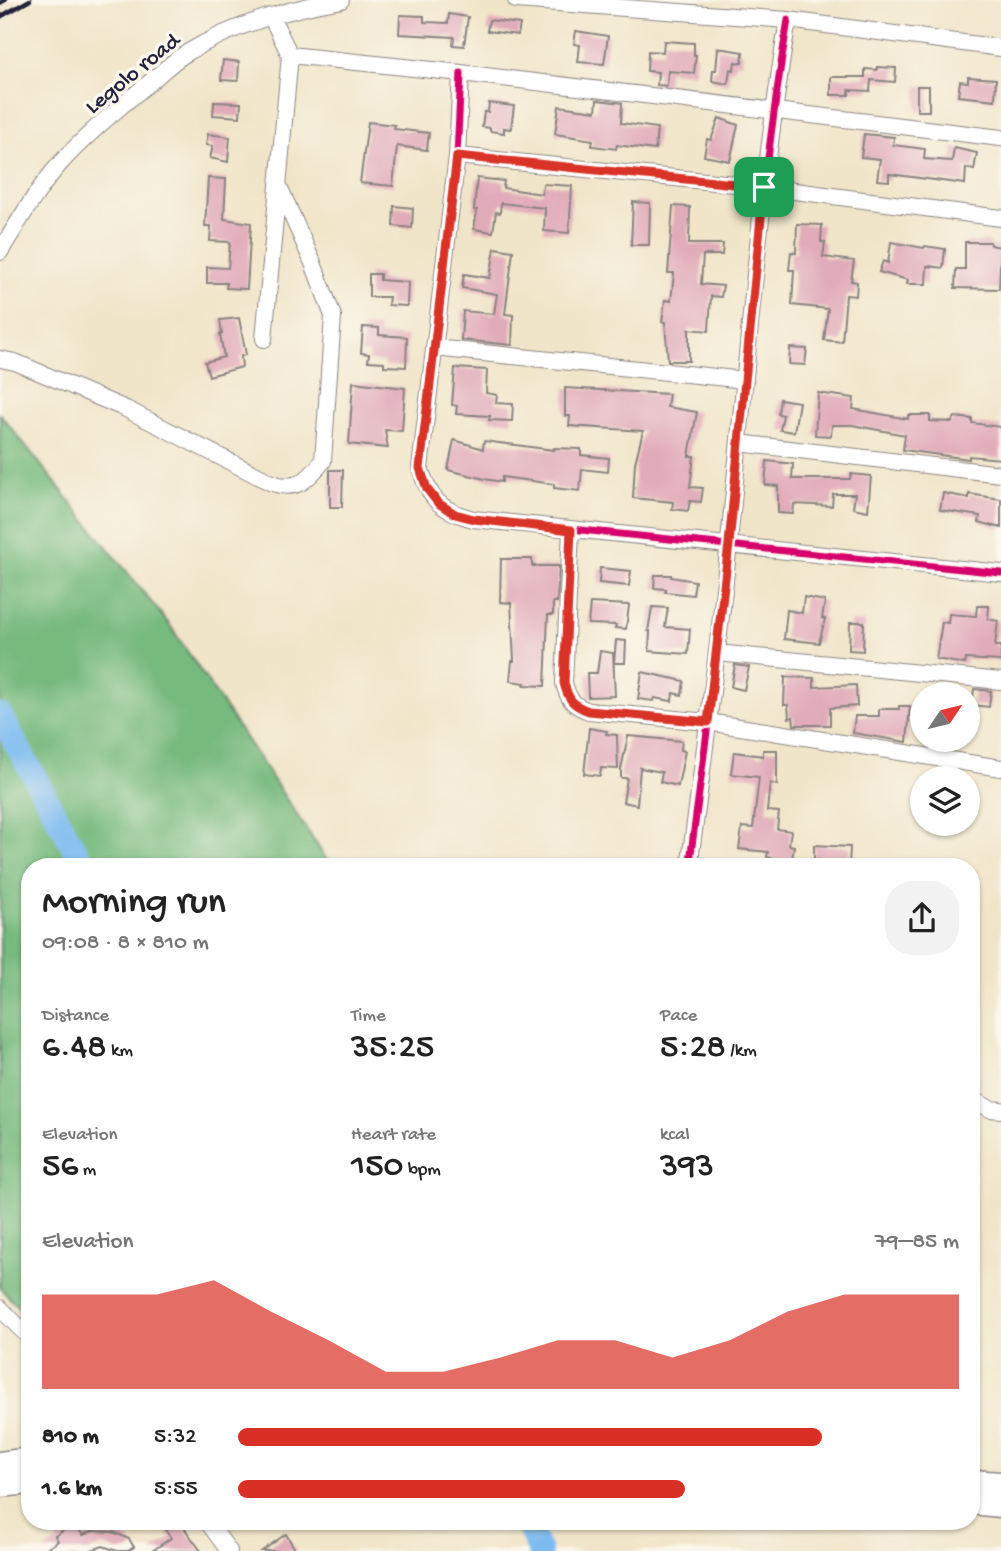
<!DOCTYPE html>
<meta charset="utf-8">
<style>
body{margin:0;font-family:"Gochi Hand",sans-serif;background:#f2f2f2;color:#222;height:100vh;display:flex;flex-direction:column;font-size:26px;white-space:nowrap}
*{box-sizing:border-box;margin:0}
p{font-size:23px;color:#767676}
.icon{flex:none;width:38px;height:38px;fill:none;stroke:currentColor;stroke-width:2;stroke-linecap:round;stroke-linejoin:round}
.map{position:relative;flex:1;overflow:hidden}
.panel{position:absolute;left:21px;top:858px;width:959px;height:672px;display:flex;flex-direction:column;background:#fff;border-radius:28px;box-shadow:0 2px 5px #0004}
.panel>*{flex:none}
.needle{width:46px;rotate:55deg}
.fabs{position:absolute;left:910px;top:682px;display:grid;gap:14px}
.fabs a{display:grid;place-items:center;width:70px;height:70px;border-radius:50%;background:#fff;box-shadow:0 2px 5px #0004;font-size:35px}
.pin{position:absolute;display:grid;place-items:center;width:60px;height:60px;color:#fff;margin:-30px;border-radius:14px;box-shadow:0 4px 10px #0006}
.round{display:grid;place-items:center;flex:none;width:74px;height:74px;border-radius:28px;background:#f2f2f2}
.overview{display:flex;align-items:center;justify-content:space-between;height:119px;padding:0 21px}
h1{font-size:38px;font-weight:600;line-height:52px}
.metrics{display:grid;grid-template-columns:repeat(3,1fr);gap:10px;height:119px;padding:7px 21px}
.metrics div{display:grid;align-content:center}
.metrics b{font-size:35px;font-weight:600}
.metrics small{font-size:19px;font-weight:400}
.metrics p{font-size:19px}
.chart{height:196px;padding:14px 21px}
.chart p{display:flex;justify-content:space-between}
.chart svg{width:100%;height:126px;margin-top:7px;fill:#d93025;opacity:.7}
ul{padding:0 21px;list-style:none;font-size:23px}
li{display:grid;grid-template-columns:112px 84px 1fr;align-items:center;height:52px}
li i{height:18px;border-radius:9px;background:#d93025}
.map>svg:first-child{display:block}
.forest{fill:#77ba7e;stroke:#4c6e5c;stroke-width:2}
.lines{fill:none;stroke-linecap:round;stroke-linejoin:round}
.river{stroke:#7dbbf1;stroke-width:24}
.building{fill:#e1abba}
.minor-casing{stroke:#8a8482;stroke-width:18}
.primary-casing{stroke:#8a8482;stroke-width:27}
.minor{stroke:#fff;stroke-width:16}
.primary{stroke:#fff;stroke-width:24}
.rail{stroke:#22223b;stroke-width:4.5}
.cycleway-casing{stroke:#fbf7ec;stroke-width:11}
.cycleway{stroke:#d6006c;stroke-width:7}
.route-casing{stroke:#fff;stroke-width:14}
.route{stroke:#d93025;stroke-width:9}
.labels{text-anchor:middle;stroke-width:7;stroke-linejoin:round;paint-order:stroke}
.street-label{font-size:23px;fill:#22223b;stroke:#fbf7ec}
</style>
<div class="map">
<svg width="1001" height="1551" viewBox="0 0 1001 1551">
<rect width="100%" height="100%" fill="#fbf7ec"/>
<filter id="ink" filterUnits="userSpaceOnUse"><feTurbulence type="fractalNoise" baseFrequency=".0143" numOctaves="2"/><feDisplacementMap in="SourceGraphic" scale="14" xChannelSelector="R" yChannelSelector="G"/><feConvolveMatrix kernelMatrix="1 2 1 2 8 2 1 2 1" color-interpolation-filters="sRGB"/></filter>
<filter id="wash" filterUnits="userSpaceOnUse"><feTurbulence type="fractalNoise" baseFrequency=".00686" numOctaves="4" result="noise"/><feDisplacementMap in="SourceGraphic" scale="28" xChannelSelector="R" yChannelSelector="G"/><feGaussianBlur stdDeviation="1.57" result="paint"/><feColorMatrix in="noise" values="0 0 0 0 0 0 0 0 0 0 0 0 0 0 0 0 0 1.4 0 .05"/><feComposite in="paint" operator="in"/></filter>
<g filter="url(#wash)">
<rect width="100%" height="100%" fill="#f1e5c9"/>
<path class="forest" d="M0,414l169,210 162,242h-301v453l-30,-31z"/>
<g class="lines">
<path class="river" d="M0,715l84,151
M525,1521l15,30"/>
</g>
<g id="blocks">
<path class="building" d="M449,14l19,3 -4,29 -11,-1 1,-8 -55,-3 1,-19 24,1v6l24,1z
M489,20l31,4 -2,11 -31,-4z
M576,31l32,5 -4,28 -26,-2 2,-17 -6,-1z
M664,41l30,2v12h2l-2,18 -26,-2 -1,15 -10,-1 1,-13 -11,-1 1,-20 15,1z
M718,48l25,4 -1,11 -7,-1 -1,8 -4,-1 -2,15 -16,-3 1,-11h3z
M223,60l16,2 -1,19 -17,-1z
M877,67l19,1 -1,14 -24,-2 -1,11 -21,-1v5h-18v-18h34v-8l12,1z
M968,77l28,2 -1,21 -37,-4 2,-15 8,1z
M917,86h12v25h-12z
M597,100l25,3 -1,20 36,5 -2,22 -38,-5 -1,4 -24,-3 1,-6 -38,-6 4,-28 37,5z
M214,102l27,1 -1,14 -27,-2z
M489,103l25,3 -3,23 -7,-1v5l-14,-2v-3l-8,-1 2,-15h4z
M719,118l19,7 -8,36 -26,-5 3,-17 4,1z
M368,122l27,3 -1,4 35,4 -2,17 -30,-4 -4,40 -33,-3z
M208,134l22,3 -2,25 -18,-4 3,-12 -7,-1z
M864,134l30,3 -1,8 32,4 -1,10 28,2 2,-13 23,5 -3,17 -8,-2 -1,16 -76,-10v7l-12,-1 3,-21 -19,-2z
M208,178l18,1 -2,40 27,4 -4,66 -21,-1 1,-5h-20v-16l21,1 2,-26 -20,-1 1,-15h-6z
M477,178l27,3 -1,7 39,6 1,-10 29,2 -3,47 -25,-2 1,-23 -44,-5 -1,10 -4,-1 -3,20 -19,-3 3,-19h-3z
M633,202l17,1 -1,42h-18z
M394,206l19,2 -1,20 -19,-2z
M673,206l17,1 -1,37h34l-1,11h-19l-2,29 22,2 -2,11 -10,-1 -2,35 -20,-2v32h-21l-3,-39h-3l3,-22 6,1 3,-28h-6z
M797,224l25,1 -1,17h4l-2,15 31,4 -3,20 6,1 -1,14 -10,-1 -4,47 -18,-2 4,-31 -36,-4 2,-35h-5l2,-18 5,1z
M891,242l33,6 1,-2 20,3 -2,19 -16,-2 -1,18h-19l1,-4 -29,-8 4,-11 5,2z
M965,242h25v3l11,2 -2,42 -44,-1 1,-19h9z
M495,248l18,3 -8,63 8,1 -1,30 -51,-5 2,-29 31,3 3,-20 -35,-6 2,-14 26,4z
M369,274h11v6l28,2 -1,24 -19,-1 1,-8h-20z
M239,318l7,37 -5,1 1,11 -33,9 -4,-14 19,-5 -4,-23h2l-2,-14z
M363,327l16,1v7l28,2 -1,30 -22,-1v-4l-16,-1 1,-7 -8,-1z
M790,348l17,1 -2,16 -16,-1z
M455,368l32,2 -1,23 11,2 -1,8 17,1 -1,17 -23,-1 1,-4 -34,-2 1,-8 -5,-1z
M353,382l52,6 -3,43 -17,-1 3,18 -39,-4z
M565,388l104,6 -2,13 30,5 -8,44h5l-4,31 13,1 -2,14 -11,-1 -2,10 -16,-2 1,-7 -40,-4 2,-35 8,-32 -74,-5 1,-10h-5z
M818,393l36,5 -1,11 55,10v-4h22v6l22,1 3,-5 17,2v4l29,4v32l-32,-3v3l-66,-9 2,-15 -53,-10h-20l-1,11 -16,-1z
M780,399l19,3 -5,30 -14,-2 3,-15 -5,-1z
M454,440l29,9 1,-8 70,9v-2l27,1v6l28,3 -1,14 -26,-3 -2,22 -26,-3v-4l-52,-7v5l-17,-3 -37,-9z
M767,461l26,3 -1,15h58l1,-5 20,2 -3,35 -15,-3 2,-14h-22l-1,12 -38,-2 -1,10 -15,-1v-27l-13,-1z
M330,470h13l-1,37h-12z
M943,493l26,5v-4l32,5v29l-22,-6 1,-6 -40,-6z
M501,559h31v7h27l-2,36h-4v13h-5l-3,71 -21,-1 1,-2 -15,-2 2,-20h2l-3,-58 -11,-1z
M600,568l31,3 -2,15 -30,-3z
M655,575h16v2l24,4 -2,14 -28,-3 1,-3 -12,-1z
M804,597l21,4 -3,17 3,1 -6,24 -35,-4 3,-29 15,3z
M590,603l39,2 -3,24 -11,-1 1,-3 -28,-1z
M977,606h12l-1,13 10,2 -3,25h6v15l-35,-2 -1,5 -29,-5 6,-37 6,1 1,-9 27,2z
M652,607l16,1 -3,19 25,2 -2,25 -39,-3 1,-20h-2z
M850,622h14l-1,29 -14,-1z
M616,640l10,1 -1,22h-11z
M600,651l13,2 2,43 -27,1 -1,-24h10z
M735,665l14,2 -5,23 -13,-3z
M642,672l42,9 -2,14 -9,-2 -1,8 -18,-3 -1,3 -15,-2z
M785,677l29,1v9l42,-2 1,21 -27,2v17h-36l-1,-8 -4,1 -1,-13h-4z
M974,689l17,2 -2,16 -17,-2z
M899,706h11l-3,36 -54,-9 2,-17h24v-7h20z
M589,728l18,3 -1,3 11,1 1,34 -17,-1 -1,8 -16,-2z
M628,736l54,5 -1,9 4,1 -7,35 -18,-4 2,-10 -22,-4 -3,37 -14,-3 4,-24h-6v-9z
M763,750h14v35l-7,-2 -3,28 12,1 -2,17 14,2 -2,14 5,1 -2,14 -9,-1v6l-12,-1v-6l-4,-1 1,-5 -29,-3 3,-22 11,1 6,-51 -28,-3 3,-22 29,4z
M814,845l36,2 -1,19h-31l1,-6h-5z
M179,1521l22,30h-49l19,-13 -5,-7z
M64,1530h15l4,5 10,-4 20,1 16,7 5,8 -6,4h-11l-14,-5 -14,5h-45l14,-10 -3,-5z
M286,1534l10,17h-34z"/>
</g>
</g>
<g filter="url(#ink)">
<use href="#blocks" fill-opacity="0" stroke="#8a8482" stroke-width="2"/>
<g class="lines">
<defs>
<path id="minor" d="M516,0l272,20 213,28
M290,55l171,18 540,65
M461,73l-4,83 -37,312c10,32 20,42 53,51l528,54
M457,156l307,31 237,31
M0,252c20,-33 40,-68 67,-96 24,-25 50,-47 76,-68 14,-11 27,-25 42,-34 47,-29 102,-45 156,-54
M264,339l26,-284 -19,-39
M434,348l311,32
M0,359l15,3 111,47 146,74c25,8 35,-2 51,-22l10,-145 -20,-53 -35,-79
M739,443l262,31
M571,530l-7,153c4,16 9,23 25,28l119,11 293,46
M717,653l284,28
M691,866l-1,-5c14,-107 29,-213 39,-320 18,-174 30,-348 59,-521
M971,1098l19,11 11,1
M0,1308l30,30
M207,1521l22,30"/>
<path id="primary" d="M0,1464l30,-4
M971,1482l30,2
M0,1485l30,-3
M971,1502l30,3"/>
</defs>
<use href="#minor" class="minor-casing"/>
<use href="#primary" class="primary-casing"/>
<use href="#minor" class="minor"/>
<use href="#primary" class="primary"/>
<path class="rail" d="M0,3l5,-3
M0,17l30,-17"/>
<defs>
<path id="cycleway" d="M461,73l-4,83 -37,312c10,32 20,42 53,51l528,54
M691,866l-1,-5c14,-107 29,-213 39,-320 18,-174 30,-348 59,-521"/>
</defs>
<use href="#cycleway" class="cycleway-casing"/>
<use href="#cycleway" class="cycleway"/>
</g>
</g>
<g class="lines" filter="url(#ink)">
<defs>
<path id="route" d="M457,156l307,31 -35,357 -21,178 -119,-11c-16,-5 -21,-12 -25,-28l7,-153 -97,-11 -19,-5 -17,-11 -11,-14 -7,-21z"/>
</defs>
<use href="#route" class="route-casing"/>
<use href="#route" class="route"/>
</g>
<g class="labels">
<g class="street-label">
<text transform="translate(131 72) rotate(-39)" y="8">Legolo road</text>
</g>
</g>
</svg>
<div class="fabs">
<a><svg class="needle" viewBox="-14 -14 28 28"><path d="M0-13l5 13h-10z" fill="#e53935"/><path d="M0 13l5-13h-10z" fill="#767676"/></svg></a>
<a><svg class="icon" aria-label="layers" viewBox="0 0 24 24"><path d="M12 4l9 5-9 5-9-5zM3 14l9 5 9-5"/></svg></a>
</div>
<div class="pin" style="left:764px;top:187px;background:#1e9e55"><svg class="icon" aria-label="arrive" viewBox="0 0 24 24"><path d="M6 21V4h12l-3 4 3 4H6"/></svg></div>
<section class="panel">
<div class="overview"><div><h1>Morning run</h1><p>09:08 · 8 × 810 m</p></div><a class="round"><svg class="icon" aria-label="share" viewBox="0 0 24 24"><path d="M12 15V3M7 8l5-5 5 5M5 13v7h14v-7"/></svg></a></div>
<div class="metrics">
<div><p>Distance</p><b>6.48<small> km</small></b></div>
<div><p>Time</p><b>35:25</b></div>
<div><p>Pace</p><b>5:28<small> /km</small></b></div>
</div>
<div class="metrics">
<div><p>Elevation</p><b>56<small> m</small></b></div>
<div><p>Heart rate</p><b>150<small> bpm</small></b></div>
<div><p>kcal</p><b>393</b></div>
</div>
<div class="chart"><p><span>Elevation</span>79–85 m</p>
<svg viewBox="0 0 160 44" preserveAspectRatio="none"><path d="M0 44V11L10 11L20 11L30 6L40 17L50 27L60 38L70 38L80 33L90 27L100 27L110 33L120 27L130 17L140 11L150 11L160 11V44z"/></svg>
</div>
<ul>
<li><b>810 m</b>5:32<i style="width:81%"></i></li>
<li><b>1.6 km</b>5:55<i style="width:62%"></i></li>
</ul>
</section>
</div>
